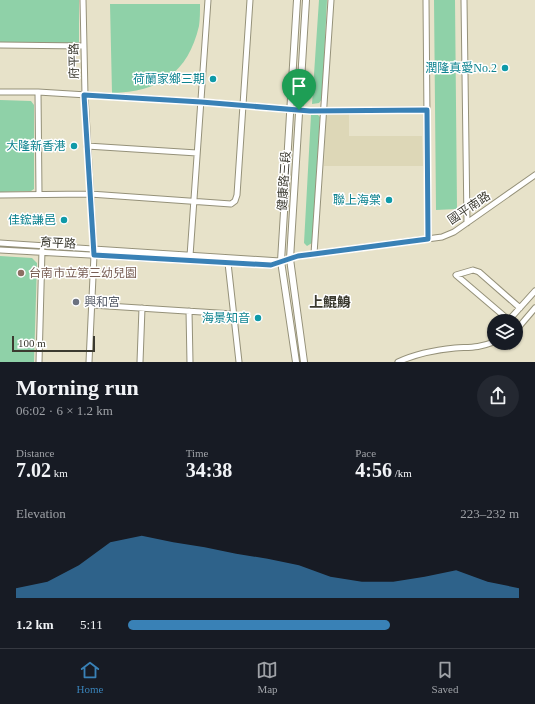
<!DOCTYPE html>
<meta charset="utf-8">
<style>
body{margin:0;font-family:"Times New Roman","Noto Sans TC",serif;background:#242831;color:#f1f3f6;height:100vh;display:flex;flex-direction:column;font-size:15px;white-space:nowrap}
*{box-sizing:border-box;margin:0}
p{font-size:13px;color:#9ea1a6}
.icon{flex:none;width:22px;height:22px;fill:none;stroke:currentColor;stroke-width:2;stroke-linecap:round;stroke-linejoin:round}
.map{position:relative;height:362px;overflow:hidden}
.details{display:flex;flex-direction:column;background:#171b24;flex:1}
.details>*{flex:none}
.fabs{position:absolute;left:487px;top:314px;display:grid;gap:8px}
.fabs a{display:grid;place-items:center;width:36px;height:36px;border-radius:50%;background:#171b24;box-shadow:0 1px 3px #0004;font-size:20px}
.scale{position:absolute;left:12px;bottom:10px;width:83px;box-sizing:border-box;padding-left:4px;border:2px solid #3b3a30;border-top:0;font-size:11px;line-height:14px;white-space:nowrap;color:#3b3a30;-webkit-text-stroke:3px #fff;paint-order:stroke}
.pin{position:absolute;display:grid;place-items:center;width:34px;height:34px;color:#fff;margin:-41px -17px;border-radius:50% 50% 50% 0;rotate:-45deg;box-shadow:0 0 4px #0007}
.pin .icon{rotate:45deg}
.round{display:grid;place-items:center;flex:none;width:42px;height:42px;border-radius:21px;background:#242831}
.summary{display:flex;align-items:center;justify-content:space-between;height:68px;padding:0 16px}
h1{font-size:22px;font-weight:800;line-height:30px}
.metrics{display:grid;grid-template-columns:repeat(3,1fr);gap:6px;height:68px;padding:4px 16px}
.metrics div{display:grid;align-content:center}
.metrics b{font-size:20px;font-weight:800}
.metrics small{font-size:11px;font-weight:400}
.metrics p{font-size:11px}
.chart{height:112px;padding:8px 16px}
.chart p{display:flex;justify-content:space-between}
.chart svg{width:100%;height:72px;margin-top:4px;fill:#3981b6;opacity:.7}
ul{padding:0 16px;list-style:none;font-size:13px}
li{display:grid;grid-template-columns:64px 48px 1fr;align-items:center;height:30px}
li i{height:10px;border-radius:5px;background:#3981b6}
.menu{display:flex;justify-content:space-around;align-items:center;height:56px;border-top:1px solid #363941;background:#171b24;font-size:11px;color:#9ea1a6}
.menu a{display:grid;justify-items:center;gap:2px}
.menu .active{color:#3981b6}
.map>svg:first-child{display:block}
.built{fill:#ddd7b7}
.green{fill:#8fd1a8}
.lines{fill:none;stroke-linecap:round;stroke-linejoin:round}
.minor-casing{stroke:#959179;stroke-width:7}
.tertiary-casing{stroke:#959179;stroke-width:8}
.minor{stroke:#fff;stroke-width:5}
.tertiary{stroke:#fff;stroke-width:6}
.route-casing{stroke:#fff;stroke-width:8}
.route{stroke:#3981b6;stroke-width:5}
.culture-dot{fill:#0f9aa8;stroke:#fff;stroke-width:1.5}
.education-dot{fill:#8d6e63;stroke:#fff;stroke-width:1.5}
.worship-dot{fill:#6b7280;stroke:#fff;stroke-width:1.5}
.labels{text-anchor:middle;stroke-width:3;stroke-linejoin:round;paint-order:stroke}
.street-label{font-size:12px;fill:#3b3a30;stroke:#fff}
.culture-label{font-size:12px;fill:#0d838f;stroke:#fff;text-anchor:end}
.education-label{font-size:12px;fill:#785e54;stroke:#fff;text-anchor:start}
.worship-label{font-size:12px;fill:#5b616d;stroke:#fff;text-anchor:start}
.quarter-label{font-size:14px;font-weight:bold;fill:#3b3a30;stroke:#fff}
</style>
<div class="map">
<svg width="535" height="362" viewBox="0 0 535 362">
<rect width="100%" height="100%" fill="#e7e2c9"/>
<path class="built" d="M329,114h20v22h73l1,30h-99l2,-49z"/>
<path class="green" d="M0,0h79v46h-79z
M319,0h8l-5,99 -3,4 -7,1z
M434,0h21l2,209 -21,1z
M110,4h90c0,7 0,15 -1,22 -11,47 -40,66 -87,67z
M0,100l31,1 3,4v84l-3,2 -31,1z
M314,114l4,1 2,2 -8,126 -5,3 -3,-3 7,-128z
M0,256l32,2 5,5 -3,99h-34z"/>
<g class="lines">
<defs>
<path id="minor" d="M83,0l2,95 9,160 -5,107
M426,0l2,239
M464,0l3,223
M0,45l84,1
M0,92h38l163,10 109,9 117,-1
M38,92l1,102
M87,146l110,7
M0,195l90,-1 141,10 4,-3 2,-6 13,-195
M0,243l280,18
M0,250l271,15 27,-9 16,-2 128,-17 12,-5 81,-57
M314,254l17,-254
M190,256l18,-256
M228,263l11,99
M92,305l141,9
M189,311l1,51
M509,320l26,-29
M510,321l-54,-46 17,-5 6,2 41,36
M516,327l2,1 17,-20
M39,362l3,-112
M140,362l2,-54
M398,362c17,-8 37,-12 57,-14 16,-1 23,0 39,-6"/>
<path id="tertiary" d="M296,362l-15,-101 16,-261
M304,362l-14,-103 16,-259"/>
</defs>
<use href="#minor" class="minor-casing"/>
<use href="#tertiary" class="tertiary-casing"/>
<use href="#minor" class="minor"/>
<use href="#tertiary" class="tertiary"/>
</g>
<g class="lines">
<defs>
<path id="route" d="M84,95l117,7 109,9 117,-1 1,129 -114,15 -16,2 -27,9 -177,-10z"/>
</defs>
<use href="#route" class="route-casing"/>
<use href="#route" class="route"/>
</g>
<g class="culture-dot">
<circle cx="505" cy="68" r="4"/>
<circle cx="213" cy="79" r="4"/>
<circle cx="74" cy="146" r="4"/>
<circle cx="389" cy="200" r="4"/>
<circle cx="64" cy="220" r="4"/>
<circle cx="258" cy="318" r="4"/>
</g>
<circle class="education-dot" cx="21" cy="273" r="4"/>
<circle class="worship-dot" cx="76" cy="302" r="4"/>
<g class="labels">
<g class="street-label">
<text transform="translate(74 61) rotate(-91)" y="4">府平路</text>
<text transform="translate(284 181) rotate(-86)" y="4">健康路三段</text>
<text transform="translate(469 208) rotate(-34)" y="4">國平南路</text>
<text transform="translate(58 243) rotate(3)" y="4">育平路</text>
</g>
<g class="culture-label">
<text x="497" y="72">潤隆真愛No.2</text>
<text x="205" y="83">荷蘭家鄉三期</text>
<text x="66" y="150">大隆新香港</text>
<text x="381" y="204">聯上海棠</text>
<text x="56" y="224">佳鋐謙邑</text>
<text x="250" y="322">海景知音</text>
</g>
<g class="education-label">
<text x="29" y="277">台南市立第三幼兒園</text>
</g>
<g class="worship-label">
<text x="84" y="306">興和宮</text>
</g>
<g class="quarter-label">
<text x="330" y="307">上鯤鯓</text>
</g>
</g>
</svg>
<div class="fabs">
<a><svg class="icon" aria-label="layers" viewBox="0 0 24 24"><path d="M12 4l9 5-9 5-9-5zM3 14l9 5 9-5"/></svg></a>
</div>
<div class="scale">100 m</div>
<div class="pin" style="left:299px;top:110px;background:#1e9e55"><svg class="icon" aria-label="arrive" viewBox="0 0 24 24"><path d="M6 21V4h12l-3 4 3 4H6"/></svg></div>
</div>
<section class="details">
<div class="summary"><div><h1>Morning run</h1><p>06:02 · 6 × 1.2 km</p></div><a class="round"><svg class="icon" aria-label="share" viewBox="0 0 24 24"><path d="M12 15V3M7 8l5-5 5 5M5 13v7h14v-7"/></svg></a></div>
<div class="metrics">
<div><p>Distance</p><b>7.02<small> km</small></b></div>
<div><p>Time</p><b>34:38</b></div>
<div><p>Pace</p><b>4:56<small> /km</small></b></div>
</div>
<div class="chart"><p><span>Elevation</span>223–232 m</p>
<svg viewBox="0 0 160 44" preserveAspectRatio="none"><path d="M0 44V38L10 34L20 24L30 10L40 6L50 10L60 13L70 17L80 20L90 24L100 31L110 34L120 34L130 31L140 27L150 34L160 38V44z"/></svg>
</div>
<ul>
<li><b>1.2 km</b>5:11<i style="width:67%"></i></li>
</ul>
</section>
<nav class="menu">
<a class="active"><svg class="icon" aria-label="home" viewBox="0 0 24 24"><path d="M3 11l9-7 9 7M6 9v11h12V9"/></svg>Home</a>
<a><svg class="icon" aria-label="map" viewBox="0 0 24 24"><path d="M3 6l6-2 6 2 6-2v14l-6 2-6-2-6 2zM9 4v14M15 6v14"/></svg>Map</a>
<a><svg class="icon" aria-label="saved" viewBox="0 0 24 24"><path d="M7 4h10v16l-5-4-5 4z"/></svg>Saved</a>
</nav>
